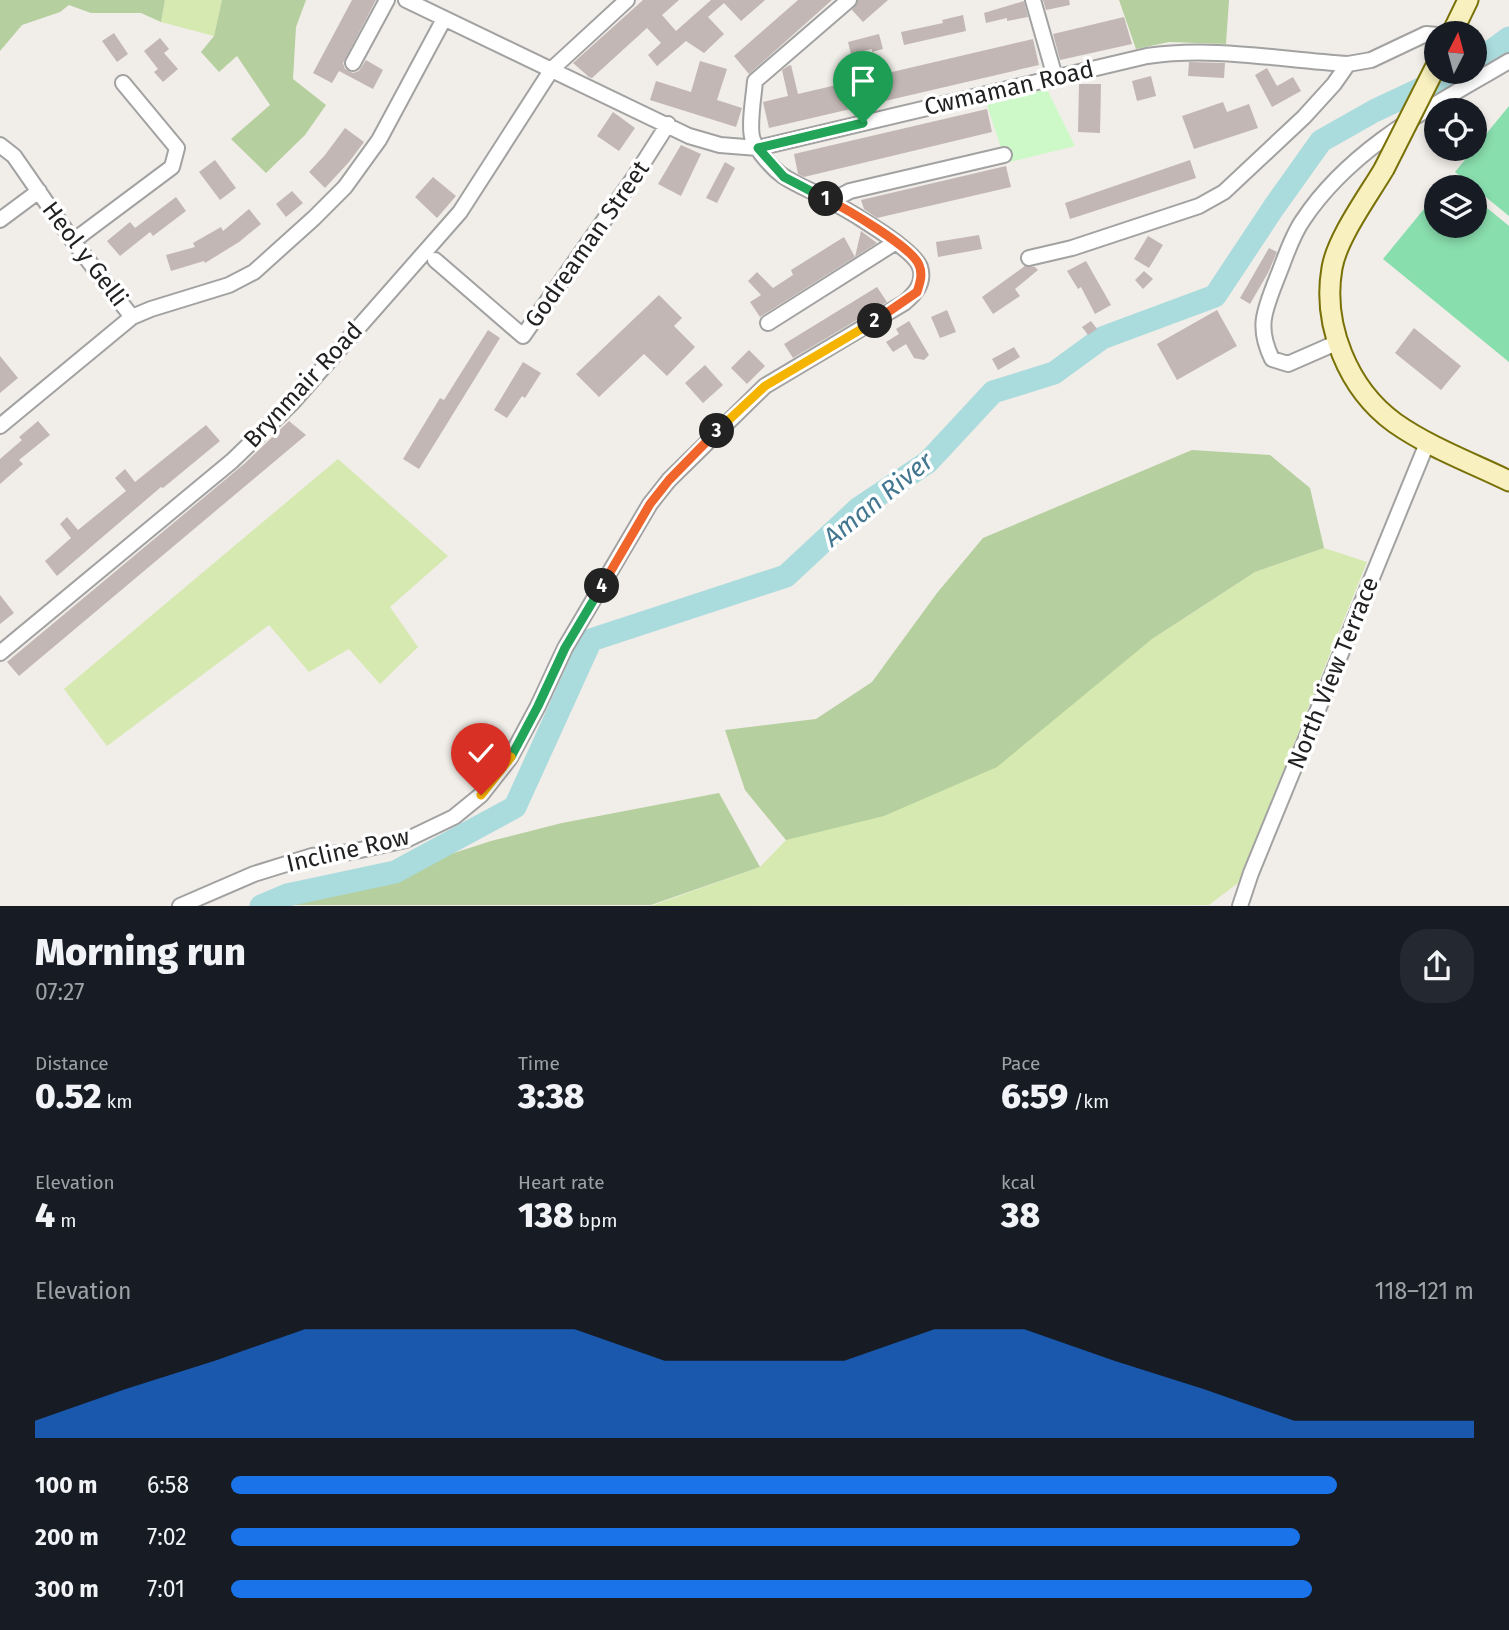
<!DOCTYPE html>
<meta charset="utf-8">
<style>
body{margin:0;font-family:"Fira Sans",sans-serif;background:#242831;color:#f1f3f6;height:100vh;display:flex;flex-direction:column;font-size:26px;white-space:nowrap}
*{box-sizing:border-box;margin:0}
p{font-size:23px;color:#9ea1a6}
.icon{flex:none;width:38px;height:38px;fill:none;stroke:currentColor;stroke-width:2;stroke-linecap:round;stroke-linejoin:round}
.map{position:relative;height:906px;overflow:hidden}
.side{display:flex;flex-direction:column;background:#171b24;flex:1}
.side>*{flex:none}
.needle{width:46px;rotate:6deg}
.fabs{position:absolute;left:1424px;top:21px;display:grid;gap:14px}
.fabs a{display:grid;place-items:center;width:63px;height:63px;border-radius:50%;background:#171b24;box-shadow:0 4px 10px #0003;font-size:35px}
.pin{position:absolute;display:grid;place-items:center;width:60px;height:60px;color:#fff;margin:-72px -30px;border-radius:50% 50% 50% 0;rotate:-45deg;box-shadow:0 0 7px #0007}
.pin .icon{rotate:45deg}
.km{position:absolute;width:35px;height:35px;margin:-18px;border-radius:50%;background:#222;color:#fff;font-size:19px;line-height:35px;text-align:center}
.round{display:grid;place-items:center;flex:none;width:74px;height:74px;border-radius:28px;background:#242831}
.overview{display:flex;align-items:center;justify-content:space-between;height:119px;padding:0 35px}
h1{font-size:38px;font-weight:800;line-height:52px}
.stats{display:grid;grid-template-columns:repeat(3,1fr);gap:10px;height:119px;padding:7px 35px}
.stats div{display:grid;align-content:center}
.stats b{font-size:35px;font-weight:800}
.stats small{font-size:19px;font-weight:400}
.stats p{font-size:19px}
.chart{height:196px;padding:14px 35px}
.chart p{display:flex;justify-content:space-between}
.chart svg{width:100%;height:126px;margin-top:7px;fill:#1a73e8;opacity:.7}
ul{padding:0 35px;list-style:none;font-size:23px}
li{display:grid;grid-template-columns:112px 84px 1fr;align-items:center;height:52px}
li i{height:18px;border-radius:9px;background:#1a73e8}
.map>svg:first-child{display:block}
.grass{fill:#d6e9b0}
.forest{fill:#b5cf9e}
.park{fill:#cdf9c8}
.pitch{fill:#89deae}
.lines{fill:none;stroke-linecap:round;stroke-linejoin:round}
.river{stroke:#aadbdd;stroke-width:23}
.building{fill:#c2b7b4}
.minor-casing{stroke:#a2a2a2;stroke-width:18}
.secondary-casing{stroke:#797108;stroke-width:23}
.minor{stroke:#fff;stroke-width:14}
.secondary{stroke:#f8f1bf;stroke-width:19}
.secondary-bridge-casing{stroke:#797108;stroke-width:23;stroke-linecap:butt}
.secondary-bridge{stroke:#f8f1bf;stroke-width:19}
.split-1-casing{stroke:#fff;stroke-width:14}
.split-2-casing{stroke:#fff;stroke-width:14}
.split-3-casing{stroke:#fff;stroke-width:14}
.split-4-casing{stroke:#fff;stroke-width:14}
.split-5-casing{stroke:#fff;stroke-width:14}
.split-6-casing{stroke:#fff;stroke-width:14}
.split-1{stroke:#22a559;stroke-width:9}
.split-2{stroke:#f0652b;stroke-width:9}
.split-3{stroke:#f5b400;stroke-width:9}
.split-4{stroke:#f0652b;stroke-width:9}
.split-5{stroke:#22a559;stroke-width:9}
.split-6{stroke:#f5b400;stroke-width:9}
.labels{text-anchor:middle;stroke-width:7;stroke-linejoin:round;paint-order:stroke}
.street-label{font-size:24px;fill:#212121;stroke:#fff}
.water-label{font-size:26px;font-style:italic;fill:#437790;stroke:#fff}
</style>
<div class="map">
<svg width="1509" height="906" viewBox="0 0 1509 906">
<rect width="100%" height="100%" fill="#f1ede8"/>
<path class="grass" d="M165,0h57l-8,36 -53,-14z
M338,459l110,97 -58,51 28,40 -38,37 -31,-35 -40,23 -40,-47 -162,121 -43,-57z
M1324,548l43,14 -129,321 -29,22 -558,1 109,-39 26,-27 366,-201 103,-67z"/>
<path class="forest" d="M0,0h165l-4,22 -20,-9h-50l-22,-8 -9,7 -38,13 -22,26z
M222,0h84l-10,27 -3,52 33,26 -21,30 -39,38 -35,-34 39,-34 -33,-49 -18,16 -18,-20 13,-16z
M1119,0h110l-3,44 -57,-2 -33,7z
M1192,450l78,5 40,33 14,60 -69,24 -103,67 -155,128 -113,49 -98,24 -41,-50 -20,-60 91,-11 56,-37 65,-89 46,-55z
M719,793l41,74 -109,38h-390l26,-10 108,-23 96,-31 71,-18z"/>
<path class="park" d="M1047,89l28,57 -69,17 -20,-61z"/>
<path class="pitch" d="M1509,106v110l-54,-44z
M1437,193v33h38v-28l34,28v136l-126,-103z"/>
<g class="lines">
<path class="river" d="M1475,63l34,-25
M261,906l26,-11 108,-23 120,-65 76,-167 195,-64 73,-68 69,-46 65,-70 61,-19 48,-35 113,-42 59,-89 47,-66 53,-30 83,-39"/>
</g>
<path class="building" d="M352,0h24l-33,63 2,6 8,4 6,-2 7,-11 17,10 -10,19 -34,-18 -7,12 -19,-10z
M643,0h36l-17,15 14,16 35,-31h54l-24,21 -17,-18 -16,14 16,17 -20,19 -18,-12 -29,25 -9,-11 13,-12 -14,-15 -55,50 -3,-1 -16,-14z
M798,0h34l-83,74 -15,-18z
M858,0h30l-25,22 -11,-12z
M1043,0h26l1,5 -24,5z
M1024,1l4,16 -21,4v-3l-21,5 -2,-10z
M963,15l3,16 -62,14 -3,-13 42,-9 -1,-3z
M1124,17l8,27 -72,16 -7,-26z
M114,33l14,21 -11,8 -15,-21z
M879,34l4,15 -11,3v-3l-21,5 -3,-12z
M160,38l9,11 -5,4 14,16 -15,13 -9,-10 4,-3 -14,-18z
M1033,39l6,26 -270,63 -6,-26 25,-6 -6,-26 6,-4 3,-1 7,29z
M700,61l27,8 -10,31 25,8 -6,19 -86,-27 6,-19 35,11z
M1189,62l36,1 -1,15 -36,-2z
M1267,68l10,18 16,-9 8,14 -29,16 -17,-32z
M1151,76l5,20 -19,5 -5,-20z
M1079,84h22l-1,49 -22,-1z
M1223,102l4,10 22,-8 9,24 -64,21 -12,-33z
M987,109l5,23 -188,45 -6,-3 -4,-20z
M613,112l22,16 -16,23 -22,-15z
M345,128l19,14 -15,20 -24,26 -16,-16 16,-17z
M681,145l20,9 -20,42 -23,-12z
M215,160l21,28 -16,12 -21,-28z
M1190,160l6,18 -126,41 -5,-16z
M725,162l10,6 -18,35 -11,-5z
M1006,166l5,21 -134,31 -13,-9 -3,-9z
M433,177l23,19 -19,22 -22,-21z
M292,191l11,12 -17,14 -10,-13z
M176,197l10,14 -33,25 -3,-4 -30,24 -13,-15 23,-19 5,6z
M249,209l12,15 -22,18 -34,21 -1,-2 -33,10 -5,-16 29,-8 -2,-4 28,-16 2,4z
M861,231l16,12 -22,14z
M979,235l3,14 -44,8 -2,-15z
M1148,236l15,9 -14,23 -15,-9z
M844,237l11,20 -95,60 -10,-15 11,-7 -13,-14 9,-9 16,16 20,-13 -2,-5z
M1269,248l8,4 -9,21 -18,31 -10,-6z
M1086,261l25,44 -16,9 -14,-27 -3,2 -11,-18z
M1025,266l10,1 3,3 -23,19 5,7 -27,18 -11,-17z
M1144,271l9,8 -10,10 -8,-9z
M877,287l10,15 -94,56 -9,-14z
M659,295l23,23 -8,8 21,21 -28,29 -23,-22 -45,43 -23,-23z
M947,310l9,22 -16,6 -9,-21z
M1217,310l20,36 -60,34 -20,-36z
M909,321l20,34 -5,5 -10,-2 -8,-14 -13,8 -7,-10 13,-8 -3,-5z
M1091,321l6,8 -9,6 -6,-8z
M1414,328l47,38 -20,24 -46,-37z
M488,330l12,8 -81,131 -16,-10 37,-61 4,2z
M1014,347l6,10 -22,13 -6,-11z
M749,350l16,16 -18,18 -16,-16z
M0,356l18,22 -18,15z
M523,362l18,11 -16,25 -3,-2 -15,22 -13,-8z
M705,365l18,20 -20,18 -18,-20z
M38,421l12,14 -31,25 4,4 -23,20v-25l22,-19 -3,-3z
M289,421l17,14 -287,241 -12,-14 237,-198z
M206,425l14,16 -57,47 -2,-1 -104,89 -12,-15 26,-23 -11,-14 7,-7 11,13 48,-39 -11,-13 10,-9 10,13z
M0,595l14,18 -14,11z"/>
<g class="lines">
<defs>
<path id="minor" d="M406,0l283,136 31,9 38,3 389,-92c67,-10 134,4 201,8l23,-4 55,-26 11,1
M1033,0l22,77
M353,63l34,-63
M0,145l14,11 59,85 59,76
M831,201l19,-10 154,-36
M0,220l39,-29
M73,241l99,-74 5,-19 -54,-65
M1029,258l43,-10 127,-42 25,-14 80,-75 30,-33 14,-20
M435,260l88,76 110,-157 35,-55
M768,323l128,-81
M1336,343l-48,21 -16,-5c-16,-33 -7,-49 5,-81 8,-19 14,-41 26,-58 49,-74 132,-115 206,-159
M0,426l132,-109 19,-8 78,-24 25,-13 60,-54 31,-31 34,-47 65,-121
M0,653l232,-192 60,-58 168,-191 92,-143 75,-69
M180,906l74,-32 58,-18 39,-4 55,-12 48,-23 27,-22 29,-37 28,-52 27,-58 85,-144 19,-24 96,-94 139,-83c11,-9 21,-20 16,-36 -6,-18 -71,-56 -89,-66 -16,-9 -33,-15 -48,-25 -11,-8 -25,-24 -30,-36 -5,-12 1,-45 2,-59l94,-81
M1240,906l11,-33 177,-432"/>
<path id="secondary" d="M1452,33l16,-33
M1384,169c-16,27 -47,69 -52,99 -10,57 16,121 63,155 34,24 77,40 114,58"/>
</defs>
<use href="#minor" class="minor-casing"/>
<use href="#secondary" class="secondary-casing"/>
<use href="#minor" class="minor"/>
<use href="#secondary" class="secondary"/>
<defs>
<path id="secondary-bridge" d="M1384,169l53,-105"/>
</defs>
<use href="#secondary-bridge" class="secondary-bridge-casing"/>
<use href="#secondary-bridge" class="secondary-bridge"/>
</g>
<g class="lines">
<defs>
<path id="split-1" d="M826,199l-42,-22 -26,-29 105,-25"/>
<path id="split-2" d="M826,199c19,9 86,48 93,66 4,9 1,18 -2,27l-42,29"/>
<path id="split-3" d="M717,431l48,-45 110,-65"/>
<path id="split-4" d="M602,586l48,-82 19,-24 48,-49"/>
<path id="split-5" d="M511,757l27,-51 27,-58 37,-62"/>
<path id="split-6" d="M481,795l30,-38"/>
</defs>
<use href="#split-1" class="split-1-casing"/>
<use href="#split-2" class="split-2-casing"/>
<use href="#split-3" class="split-3-casing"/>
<use href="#split-4" class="split-4-casing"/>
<use href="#split-5" class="split-5-casing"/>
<use href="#split-6" class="split-6-casing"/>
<use href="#split-1" class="split-1"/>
<use href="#split-2" class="split-2"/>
<use href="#split-3" class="split-3"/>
<use href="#split-4" class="split-4"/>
<use href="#split-5" class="split-5"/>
<use href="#split-6" class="split-6"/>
</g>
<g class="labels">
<g class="street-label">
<text transform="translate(1009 88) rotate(-13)" y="8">Cwmaman Road</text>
<text transform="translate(587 244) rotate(-55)" y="8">Godreaman Street</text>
<text transform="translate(85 254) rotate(53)" y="8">Heol y Gelli</text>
<text transform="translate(303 385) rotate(-47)" y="8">Brynmair Road</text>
<text transform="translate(1333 673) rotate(-68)" y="8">North View Terrace</text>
<text transform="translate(348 850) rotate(-13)" y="8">Incline Row</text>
</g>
<g class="water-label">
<text transform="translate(878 499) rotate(-39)" y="9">Aman River</text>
</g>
</g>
</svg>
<div class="fabs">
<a><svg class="needle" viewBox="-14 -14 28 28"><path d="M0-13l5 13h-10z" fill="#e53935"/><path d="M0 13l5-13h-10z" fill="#9ea1a6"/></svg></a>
<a><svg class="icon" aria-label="locate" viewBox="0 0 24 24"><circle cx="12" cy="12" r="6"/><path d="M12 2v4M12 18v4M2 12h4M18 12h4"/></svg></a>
<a><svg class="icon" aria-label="layers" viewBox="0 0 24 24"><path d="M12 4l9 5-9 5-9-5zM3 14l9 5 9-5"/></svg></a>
</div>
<div class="pin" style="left:863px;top:123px;background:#1e9e55"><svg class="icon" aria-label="arrive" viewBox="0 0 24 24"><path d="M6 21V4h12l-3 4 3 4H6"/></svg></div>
<div class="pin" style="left:481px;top:795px;background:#d93025"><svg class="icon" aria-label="check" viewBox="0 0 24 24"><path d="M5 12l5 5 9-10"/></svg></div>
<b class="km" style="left:826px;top:199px">1</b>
<b class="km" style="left:875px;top:321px">2</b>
<b class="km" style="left:717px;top:431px">3</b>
<b class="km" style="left:602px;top:586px">4</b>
</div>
<section class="side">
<div class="overview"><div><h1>Morning run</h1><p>07:27</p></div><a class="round"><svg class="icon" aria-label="share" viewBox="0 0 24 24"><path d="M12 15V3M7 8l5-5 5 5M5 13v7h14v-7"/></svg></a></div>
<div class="stats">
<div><p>Distance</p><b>0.52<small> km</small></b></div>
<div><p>Time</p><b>3:38</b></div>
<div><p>Pace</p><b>6:59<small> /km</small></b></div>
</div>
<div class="stats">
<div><p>Elevation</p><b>4<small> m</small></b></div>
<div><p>Heart rate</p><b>138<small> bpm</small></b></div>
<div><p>kcal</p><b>38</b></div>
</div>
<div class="chart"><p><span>Elevation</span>118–121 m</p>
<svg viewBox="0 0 160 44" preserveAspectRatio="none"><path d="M0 44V38L10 27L20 17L30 6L40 6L50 6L60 6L70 17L80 17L90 17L100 6L110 6L120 17L130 27L140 38L150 38L160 38V44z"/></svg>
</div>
<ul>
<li><b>100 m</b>6:58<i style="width:89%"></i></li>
<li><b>200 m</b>7:02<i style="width:86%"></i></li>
<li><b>300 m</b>7:01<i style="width:87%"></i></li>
</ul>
</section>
